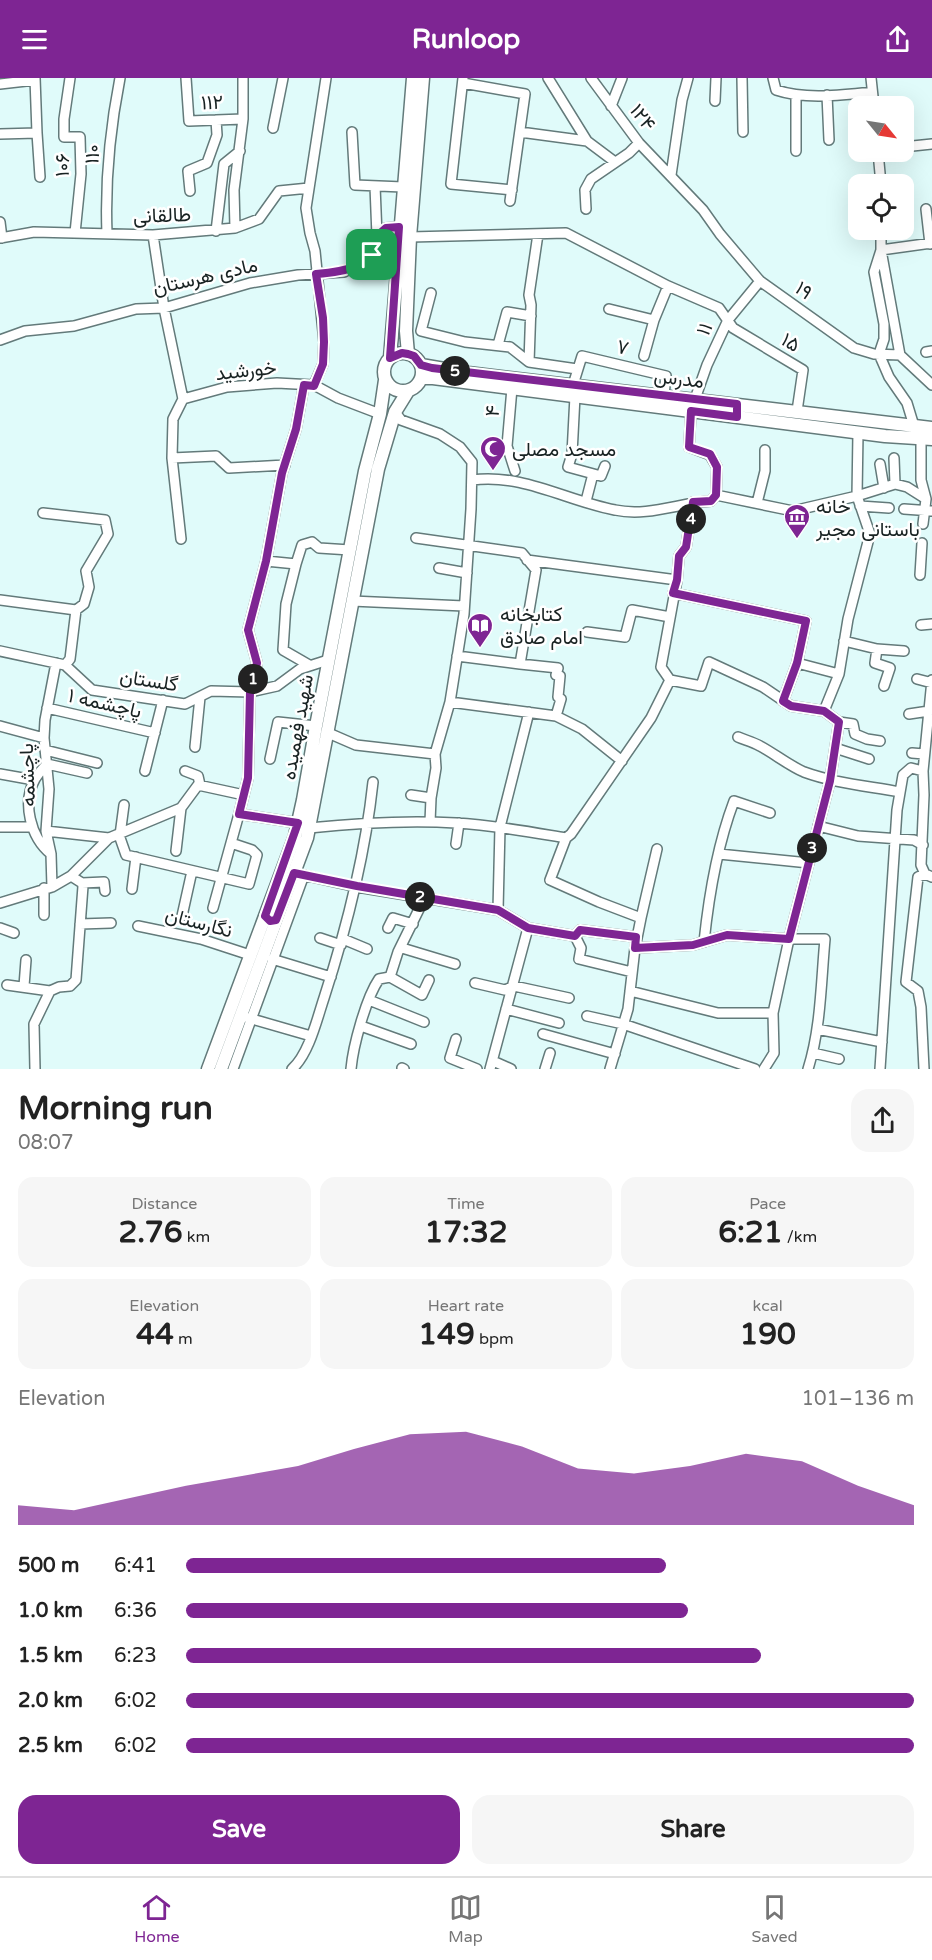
<!DOCTYPE html>
<meta charset="utf-8">
<style>
body{margin:0;font-family:"Varela Round",Vazirmatn,sans-serif;background:#f6f6f6;color:#222;height:100vh;display:flex;flex-direction:column;font-size:22px;white-space:nowrap}
*{box-sizing:border-box;margin:0}
p{font-size:20px;color:#767676}
.icon{flex:none;width:33px;height:33px;fill:none;stroke:currentColor;stroke-width:2;stroke-linecap:round;stroke-linejoin:round}
.map{position:relative;height:991px;overflow:hidden}
.panel{display:flex;flex-direction:column;background:#fff;flex:1}
.panel>*{flex:none}
.needle{width:39px;rotate:120deg}
.controls{position:absolute;left:848px;top:18px;display:grid;gap:12px}
.controls a{display:grid;place-items:center;width:66px;height:66px;border-radius:12px;background:#fff;box-shadow:0 6px 24px #0002;font-size:30px}
.pin{position:absolute;display:grid;place-items:center;width:51px;height:51px;color:#fff;margin:-26px;border-radius:12px;box-shadow:0 3px 9px #0006}
.km{position:absolute;width:30px;height:30px;margin:-15px;border-radius:50%;background:#222;color:#fff;font-size:16px;line-height:30px;text-align:center}
.round{display:grid;place-items:center;flex:none;width:63px;height:63px;border-radius:18px;background:#f6f6f6}
.headline{display:flex;align-items:center;justify-content:space-between;height:102px;padding:0 18px}
h1{font-size:33px;font-weight:700;line-height:45px}
.figures{display:grid;grid-template-columns:repeat(3,1fr);gap:9px;height:102px;padding:6px 18px}
.figures div{display:grid;align-content:center;border-radius:15px;background:#f6f6f6;text-align:center}
.figures b{font-size:30px;font-weight:700}
.figures small{font-size:16px;font-weight:400}
.figures p{font-size:16px}
.chart{height:168px;padding:12px 18px}
.chart p{display:flex;justify-content:space-between}
.chart svg{width:100%;height:108px;margin-top:6px;fill:#7e2593;opacity:.7}
.cta{display:flex;gap:12px;margin-top:auto;padding:12px 18px}
.cta a{flex:1;height:69px;border-radius:18px;background:#7e2593;color:#fff;font-size:24px;font-weight:700;line-height:69px;text-align:center}
.cta a+a{background:#f6f6f6;color:#222}
ul{padding:0 18px;list-style:none;font-size:20px}
li{display:grid;grid-template-columns:96px 72px 1fr;align-items:center;height:45px}
li i{height:15px;border-radius:8px;background:#7e2593}
header{display:flex;justify-content:space-between;align-items:center;height:78px;padding:0 18px;background:#7e2593;color:#fff;font-size:27px;font-weight:700}
.dock{display:flex;justify-content:space-around;align-items:center;height:84px;border-top:2px solid #e0e0e0;background:#fff;font-size:16px;color:#767676}
.dock a{display:grid;justify-items:center;gap:3px}
.dock .current{color:#7e2593}
.map>svg:first-child{display:block}
.lines{fill:none;stroke-linecap:round;stroke-linejoin:round}
.minor-casing{stroke:#637a7a;stroke-width:12}
.major-casing{stroke:#637a7a;stroke-width:15}
.minor{stroke:#fff;stroke-width:9}
.major{stroke:#fff;stroke-width:12}
.route-casing{stroke:#fff;stroke-width:12}
.route{stroke:#7e2593;stroke-width:8}
.labels{text-anchor:middle;stroke-width:5;stroke-linejoin:round;paint-order:stroke}
.street-label{font-size:20px;fill:#182222;stroke:#fff}
.poi-label{font-size:20px;fill:#182222;stroke:#fff;text-anchor:start}
</style>
<header><svg class="icon" aria-label="menu" viewBox="0 0 24 24"><path d="M4 6h16M4 12h16M4 18h16"/></svg>Runloop<svg class="icon" aria-label="share" viewBox="0 0 24 24"><path d="M12 15V3M7 8l5-5 5 5M5 13v7h14v-7"/></svg></header>
<div class="map">
<svg width="932" height="991" viewBox="0 0 932 991">
<rect width="100%" height="100%" fill="#e0fbfa"/>
<g class="lines">
<defs>
<path id="minor" d="M35,0l2,55
M70,0l-6,41v18h16l1,37 -6,59
M186,0l3,43 54,-2
M463,0l-12,106 61,6
M548,0l39,63 28,21
M591,0l48,65 64,67 17,24 40,47 94,67 20,6 26,1
M742,0l1,54
M773,0l3,12c30,10 65,5 96,2
M871,0l3,28
M463,5l62,11 -15,107
M0,6l35,-4
M796,17v56
M827,17l2,45
M715,23l1,-23
M611,28l11,-28
M273,50l10,-50
M352,54l3,53 48,2
M520,54l67,9
M0,56l37,-1 3,44
M903,69l29,-3
M878,74l3,32
M671,97l11,-75 6,-22
M375,108l2,50
M190,113l-2,-20 19,-8 10,-28 -1,-15
M586,131l-1,-19 6,-11 38,-26 10,-10
M926,131l4,35
M0,144l2,16
M235,150l-1,-38 9,-71v-41
M881,152v20l19,105
M216,153l8,-67 16,-13
M107,156c-2,-52 3,-105 13,-156
M153,157l11,73 19,91
M410,159l156,-4 102,53 51,22 14,20 70,42 -6,41
M0,160l34,-6 119,3 82,-7 24,-9 20,-28 30,-3
M431,215l-10,38 44,11 45,5 19,15 48,7
M609,231l45,11
M0,262l25,-9 49,-5 62,-17 28,-1 86,-25 48,-8 46,-3 28,-17 5,-12v-7l9,-8 13,-1
M498,267l9,-33 24,4
M926,274l6,-1
M879,276l5,-15v-15l-10,-52 7,-22 51,-7
M879,276l10,23 18,26 7,23
M900,277l32,30
M644,278l10,-36 14,-34
M529,284l2,-57 -2,-10 9,-61
M314,307l9,-21 1,-22 -9,-91 -5,-18 -4,-25 20,-130
M573,307l9,-29 84,20 -2,19
M512,310l-5,58 8,25
M575,318l-3,58 -4,13 33,9 4,-10
M183,321l44,-12 50,-4 37,2 24,13 42,16
M695,321l12,-34 21,-45 32,-39
M691,333l-2,36 21,8 7,12 -1,28
M395,334l6,8 39,14 20,13 12,15 -1,47 -7,105 -14,88 -15,52 1,14 -5,30 -1,24
M921,360v42l5,19 -3,25
M172,380l44,-2 13,12 56,-3
M894,380l1,26
M880,386l4,24
M472,402c50,-7 95,21 143,30 33,7 64,-7 96,-9l5,-6
M716,417l77,16 64,-15 38,-12 12,3 19,12
M586,423l7,-27
M757,425l8,-32v-21
M860,428l29,2
M904,431l28,2
M43,435l62,7 3,14 -22,37 3,16 -5,17 -8,6 -6,49 -5,6
M416,460l106,15 14,17 -16,94 -63,-8
M181,461l-9,-81 1,-39 10,-20
M527,482l150,20
M266,483l30,3 6,-19 10,-3 7,6 31,2
M296,486l-10,40 -3,46 26,15
M439,490l28,5
M920,497l2,-32
M673,515l133,28 -9,42 42,11
M0,522l76,10
M352,523l112,5
M921,547l11,-1
M587,554l38,5 7,-27 38,7
M844,563l33,8 -2,14 15,5 -6,18
M877,571l27,2
M0,573l65,14 27,25 93,14 26,-13 39,1 27,-6 23,-17 28,-9
M520,586l38,4 -2,7 4,1 -2,21 3,2 -5,17
M917,601l15,4
M670,602l31,6 8,-24 54,25 28,19 33,5
M932,602l-9,91 1,24 -3,70 4,9 7,3
M783,623l14,-38
M450,624l106,14 26,13 40,32
M47,630l108,25
M909,636l20,-3
M839,644l14,2 2,10 12,5 13,2
M0,648l44,12
M326,654l30,13 79,9
M738,659c7,3 15,5 22,9 15,8 28,19 44,26 30,11 64,14 96,20
M195,669l5,-50
M835,670l34,11
M45,672l52,13
M912,675l12,1
M270,681l8,-37 38,4
M145,693l18,-71
M185,693l13,5 2,9
M0,696l34,6
M411,717l20,3
M298,745l-59,-9 9,-36 2,-86 7,-29 -9,-33 18,-69 16,-88 14,-44 8,-44
M818,748l40,10 56,4 9,5
M0,749h32
M309,750c49,-5 98,-8 147,-5 37,2 74,9 110,15l5,-4 80,-116 19,-38 -9,-13 16,-87 2,-24 7,-9 7,-45
M46,753l63,7
M119,757l7,20 123,29 8,-29 -5,-5 -21,-7
M120,757l4,-30
M566,760l-16,42 49,22 42,16 -6,30 -7,61 -18,60
M456,766l3,-21
M176,773l5,-43
M51,776c-21,-17 -29,-52 -16,-75 3,-5 8,-11 12,-15l40,9
M719,776l90,9
M294,795l63,14 141,23
M82,805l22,-1 1,9
M52,809l-1,-33 -5,-23 3,-42 -5,-51 1,-18 11,-57
M44,810v27
M132,811l4,-32
M0,825l52,-16 19,-11 38,-38 72,-30 17,-23 46,10
M213,830l26,-94
M182,838l10,-45
M641,840l16,-69
M80,846l31,-1
M138,848l63,13 49,16
M0,850l14,5
M388,850l5,-10 20,6
M528,850l47,8 5,-6 56,7
M575,858l6,12 -2,11 53,13
M320,860l21,7
M343,861l24,10
M704,864c5,-48 13,-96 30,-141l36,12
M402,870l53,16
M635,870l58,-3 34,-10 62,4 41,-158 9,-59 -15,-11 15,-37 9,-55 22,-85 -13,-38 1,-63
M272,881l59,18
M390,899l32,18 7,-15
M475,905l30,7 9,-4 55,12
M7,907l43,6
M24,908l2,-26
M630,913l88,22h55
M369,922l55,22
M506,931l53,14
M587,938l36,8 132,45
M245,939l66,19
M361,948l50,18
M817,951l65,13
M543,956l72,20
M456,961l-6,19 27,11
M813,975l26,6
M493,983l18,8
M402,990l2,1
M35,991l-1,-45 16,-33 9,-4 11,-1 6,-6 7,-94 -1,-3 -11,-7
M233,991l71,-194
M292,991c17,-15 25,-50 32,-71 23,-71 41,-141 49,-216
M351,991c2,-23 15,-71 28,-90l11,-2 8,-25 27,-55
M490,991l38,-141 -30,-18 2,-83 29,-115
M545,991l5,-16
M764,991l10,-16 -1,-40 16,-74h36c-4,43 -4,89 -17,130
M880,991l17,-259 6,-35 8,-7 12,3
M924,991l-3,-62 -3,-16 -12,-9 12,-105 7,-3"/>
<path id="major" d="M384 294a19 19 0 1 1 38 0a19 19 0 1 1-38 0Z
M408,276l-2,-23 4,-94 13,-159
M390,280l23,-280
M421,287l47,8 464,55
M421,300h12l452,58 47,3
M208,991l87,-233 8,-36 13,-74 49,-255 15,-57 5,-34
M221,991l86,-231 71,-369 17,-57 13,-21"/>
</defs>
<use href="#minor" class="minor-casing"/>
<use href="#major" class="major-casing"/>
<use href="#minor" class="minor"/>
<use href="#major" class="major"/>
</g>
<g class="lines">
<defs>
<path id="route" d="M399,149l-9,131 12,-5 6,1 6,2 7,9 11,3 305,36v13l-46,-6 -2,36 21,7 7,13 -1,28 -5,6 -18,1 -7,45 -7,9 -2,24 -4,13 133,28 -9,42 -14,38 8,5 33,5 15,11 -9,59 -41,158 -62,-4 -34,10 -58,3 1,-11 -56,-7 -5,6 -47,-8 -30,-18 -141,-24 -63,-13 -18,47 -6,1 -5,-5 33,-93 -59,-9 9,-36 2,-86 7,-29 -9,-33 18,-69 16,-88 14,-44 8,-44 10,1 9,-22 1,-22 -1,-24 -7,-44c25,-2 61,-6 61,-38l9,-8z"/>
</defs>
<use href="#route" class="route-casing"/>
<use href="#route" class="route"/>
</g>
<defs>
<symbol id="mosque-pin" viewBox="-11 -11 22 30"><path d="M0 17L-7.5 6A9.5 9.5 0 1 1 7.5 6Z" fill="#7e2593" stroke="#fff"/><path d="M3.5-4.9A6 6 0 1 0 3.5 4.9A5 5 0 1 1 3.5-4.9Z" fill="#fff"/></symbol>
<symbol id="museum-pin" viewBox="-11 -11 22 30"><path d="M0 17L-7.5 6A9.5 9.5 0 1 1 7.5 6Z" fill="#7e2593" stroke="#fff"/><path d="M0-6L6-3V-2H-6V-3ZM-5-1h2V3h-2ZM-1-1h2V3h-2ZM3-1h2V3H3ZM-6 4H6V6H-6Z" fill="#fff"/></symbol>
<symbol id="library-pin" viewBox="-11 -11 22 30"><path d="M0 17L-7.5 6A9.5 9.5 0 1 1 7.5 6Z" fill="#7e2593" stroke="#fff"/><path d="M-6-4Q-3-5.5-.7-3.5V5Q-3 3-6 4ZM6-4Q3-5.5 .7-3.5V5Q3 3 6 4Z" fill="#fff"/></symbol>
</defs>
<g fill-rule="evenodd">
<use href="#mosque-pin" x="478" y="356" width="30" height="40"/>
<use href="#museum-pin" x="782" y="424" width="30" height="40"/>
<use href="#library-pin" x="465" y="533" width="30" height="40"/>
</g>
<g class="labels">
<g class="street-label">
<text transform="translate(212 24) rotate(-2)" y="7">۱۱۲</text>
<text transform="translate(643 39) rotate(52)" y="7">۱۲۴</text>
<text transform="translate(92 76) rotate(-86)" y="7">۱۱۰</text>
<text transform="translate(62 87) rotate(-89)" y="7">۱۰۶</text>
<text transform="translate(162 137) rotate(-2)" y="7">طالقانی</text>
<text transform="translate(205 198) rotate(-13)" y="7">مادی هرستان</text>
<text transform="translate(804 212) rotate(35)" y="7">۱۹</text>
<text transform="translate(704 251) rotate(-66)" y="7">۱۱</text>
<text transform="translate(791 264) rotate(31)" y="7">۱۵</text>
<text transform="translate(623 269) rotate(14)" y="7">۷</text>
<text transform="translate(246 292) rotate(-6)" y="7">خورشید</text>
<text transform="translate(679 300) rotate(7)" y="7">مدرس</text>
<text transform="translate(492 333) rotate(-85)" y="7">۴</text>
<text transform="translate(149 602) rotate(9)" y="7">گلستان</text>
<text transform="translate(105 625) rotate(13)" y="7">پاچشمه ۱</text>
<text transform="translate(297 649) rotate(-80)" y="7">شهید فهمیده</text>
<text transform="translate(27 697) rotate(-92)" y="7">پاچشمه</text>
<text transform="translate(199 844) rotate(15)" y="7">نگارستان</text>
</g>
<g class="poi-label">
<text x="512" y="378">مسجد مصلی</text>
<text x="816" y="435">خانه<tspan x="816" dy="23">باستانی مجیر</tspan></text>
<text x="500" y="543">کتابخانه<tspan x="500" dy="23">امام صادق</tspan></text>
</g>
</g>
</svg>
<div class="controls">
<a><svg class="needle" viewBox="-14 -14 28 28"><path d="M0-13l5 13h-10z" fill="#e53935"/><path d="M0 13l5-13h-10z" fill="#767676"/></svg></a>
<a><svg class="icon" aria-label="locate" viewBox="0 0 24 24"><circle cx="12" cy="12" r="6"/><path d="M12 2v4M12 18v4M2 12h4M18 12h4"/></svg></a>
</div>
<div class="pin" style="left:372px;top:177px;background:#1e9e55"><svg class="icon" aria-label="arrive" viewBox="0 0 24 24"><path d="M6 21V4h12l-3 4 3 4H6"/></svg></div>
<b class="km" style="left:253px;top:601px">1</b>
<b class="km" style="left:420px;top:819px">2</b>
<b class="km" style="left:812px;top:770px">3</b>
<b class="km" style="left:691px;top:441px">4</b>
<b class="km" style="left:455px;top:293px">5</b>
</div>
<section class="panel">
<div class="headline"><div><h1>Morning run</h1><p>08:07</p></div><a class="round"><svg class="icon" aria-label="share" viewBox="0 0 24 24"><path d="M12 15V3M7 8l5-5 5 5M5 13v7h14v-7"/></svg></a></div>
<div class="figures">
<div><p>Distance</p><b>2.76<small> km</small></b></div>
<div><p>Time</p><b>17:32</b></div>
<div><p>Pace</p><b>6:21<small> /km</small></b></div>
</div>
<div class="figures">
<div><p>Elevation</p><b>44<small> m</small></b></div>
<div><p>Heart rate</p><b>149<small> bpm</small></b></div>
<div><p>kcal</p><b>190</b></div>
</div>
<div class="chart"><p><span>Elevation</span>101–136 m</p>
<svg viewBox="0 0 160 44" preserveAspectRatio="none"><path d="M0 44V36L10 38L20 33L30 28L40 24L50 20L60 13L70 7L80 6L90 12L100 21L110 23L120 20L130 15L140 18L150 28L160 36V44z"/></svg>
</div>
<ul>
<li><b>500 m</b>6:41<i style="width:66%"></i></li>
<li><b>1.0 km</b>6:36<i style="width:69%"></i></li>
<li><b>1.5 km</b>6:23<i style="width:79%"></i></li>
<li><b>2.0 km</b>6:02<i style="width:100%"></i></li>
<li><b>2.5 km</b>6:02<i style="width:100%"></i></li>
</ul>
<div class="cta"><a>Save</a><a>Share</a></div>
</section>
<nav class="dock">
<a class="current"><svg class="icon" aria-label="home" viewBox="0 0 24 24"><path d="M3 11l9-7 9 7M6 9v11h12V9"/></svg>Home</a>
<a><svg class="icon" aria-label="map" viewBox="0 0 24 24"><path d="M3 6l6-2 6 2 6-2v14l-6 2-6-2-6 2zM9 4v14M15 6v14"/></svg>Map</a>
<a><svg class="icon" aria-label="saved" viewBox="0 0 24 24"><path d="M7 4h10v16l-5-4-5 4z"/></svg>Saved</a>
</nav>
